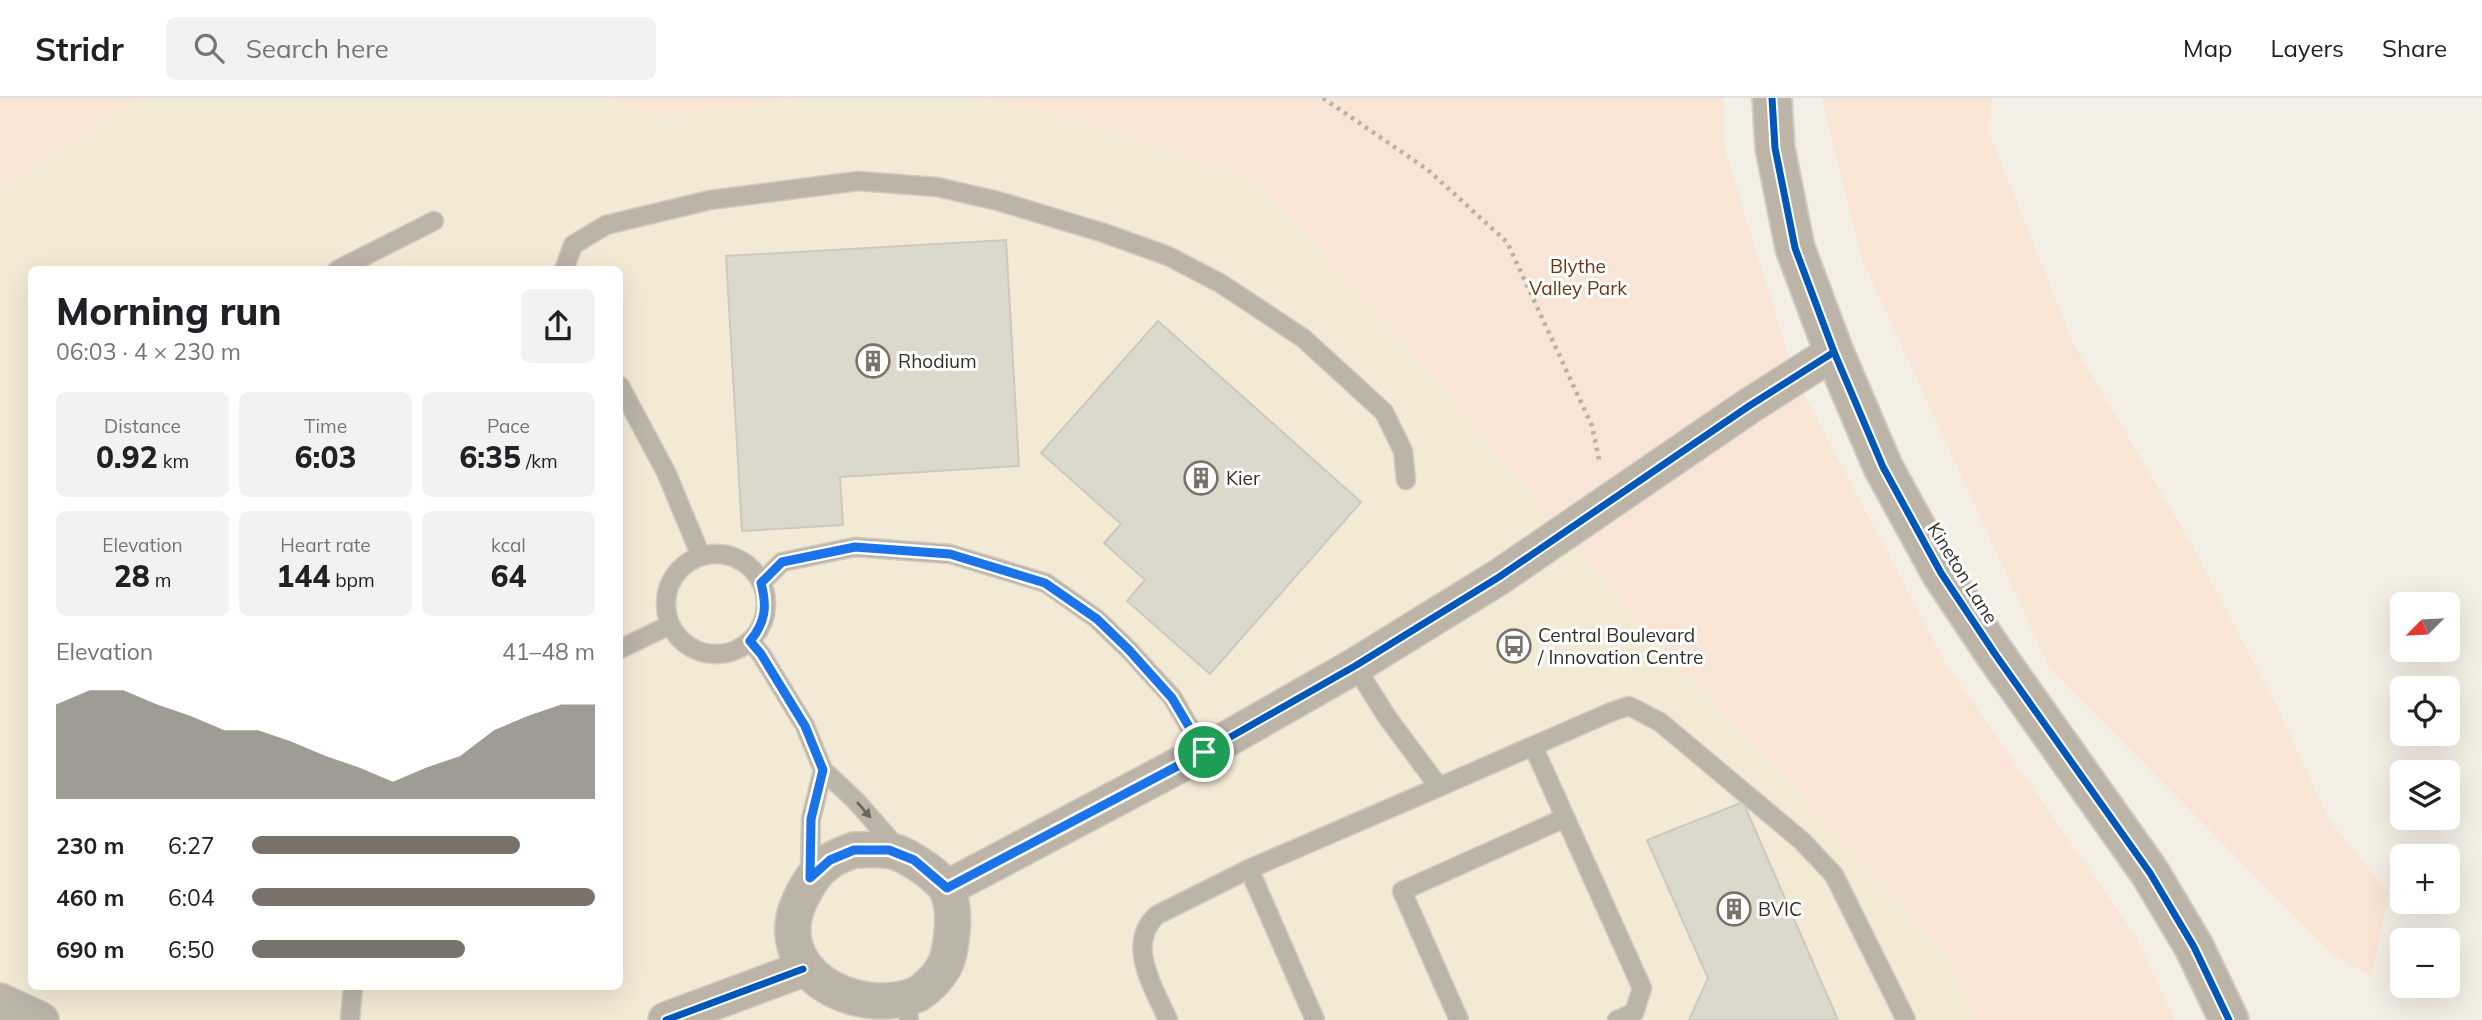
<!DOCTYPE html>
<meta charset="utf-8">
<style>
body{margin:0;font-family:Mulish,sans-serif;background:#f2f2f2;color:#202124;height:100vh;display:flex;flex-direction:column;font-size:26px;white-space:nowrap}
*{box-sizing:border-box;margin:0}
p{font-size:23px;color:#757577}
.icon{flex:none;width:38px;height:38px;fill:none;stroke:currentColor;stroke-width:2;stroke-linecap:round;stroke-linejoin:round}
.map{position:relative;flex:1;overflow:hidden}
.drawer{position:absolute;left:28px;top:168px;width:595px;height:724px;display:flex;flex-direction:column;background:#fff;border-radius:10px;box-shadow:0 7px 28px #0002}
.drawer>*{flex:none}
.needle{width:46px;rotate:246deg}
.buttons{position:absolute;left:2390px;top:494px;display:grid;gap:14px}
.buttons a{display:grid;place-items:center;width:70px;height:70px;border-radius:10px;background:#fff;box-shadow:0 7px 28px #0002;font-size:35px}
.pin{position:absolute;display:grid;place-items:center;width:60px;height:60px;color:#fff;margin:-30px;border:4px solid #fff;border-radius:50%;box-shadow:0 2px 7px #0007}
.round{display:grid;place-items:center;flex:none;width:74px;height:74px;border-radius:10px;background:#f2f2f2}
.overview{display:flex;align-items:center;justify-content:space-between;height:119px;padding:0 28px}
h1{font-size:38px;font-weight:800;line-height:52px}
.figures{display:grid;grid-template-columns:repeat(3,1fr);gap:10px;height:119px;padding:7px 28px}
.figures div{display:grid;align-content:center;border-radius:10px;background:#f2f2f2;text-align:center}
.figures b{font-size:30px;font-weight:800}
.figures small{font-size:19px;font-weight:400}
.figures p{font-size:19px}
.chart{height:196px;padding:14px 28px}
.chart p{display:flex;justify-content:space-between}
.chart svg{width:100%;height:126px;margin-top:7px;fill:#77736a;opacity:.7}
ul{padding:0 28px;list-style:none;font-size:23px}
li{display:grid;grid-template-columns:112px 84px 1fr;align-items:center;height:52px}
li i{height:18px;border-radius:9px;background:#77736a}
header{display:flex;align-items:center;gap:42px;box-sizing:border-box;height:98px;padding:0 35px;background:#fff;border-bottom:2px solid #e0e0e0}
header strong{font-size:33px}
nav{display:flex;gap:38px;margin-inline-start:auto;font-size:24px}
.search{width:490px;height:63px;background:#f2f2f2;display:flex;align-items:center;gap:18px;box-sizing:border-box;padding:0 24px;border-radius:10px;color:#757577;font-size:26px}
.map>svg:first-child{display:block}
.built{fill:#f3ead6;fill-rule:evenodd}
.green{fill:#f8e5d6}
.building{fill:#dbd9cb;stroke:#cbc9c0;stroke-width:2}
.lines{fill:none;stroke-linecap:round;stroke-linejoin:round}
.service-casing{stroke:#d0ccc4;stroke-width:21}
.minor-casing{stroke:#d0ccc4;stroke-width:38}
.tertiary-casing{stroke:#d0ccc4;stroke-width:42}
.path{stroke:#b8b2a8;stroke-width:4.5;stroke-dasharray:3.5 5;stroke-linecap:butt}
.service{stroke:#bdb4a8;stroke-width:18}
.minor{stroke:#bdb4a8;stroke-width:35}
.tertiary{stroke:#bdb4a8;stroke-width:38}
.cycleway-casing{stroke:#fff;stroke-width:11}
.cycleway{stroke:#0057b8;stroke-width:7}
.oneway{fill:#6a655b}
.route-casing{stroke:#fff;stroke-width:14}
.route{stroke:#1a73e8;stroke-width:9}
.labels{text-anchor:middle;stroke-width:6;stroke-linejoin:round;paint-order:stroke}
.park-label{font-size:19px;fill:#6d350f;stroke:#fff}
.poi-label{font-size:19px;fill:#333028;stroke:#fff;text-anchor:start}
.street-label{font-size:19px;fill:#333028;stroke:#fff}
</style>
<header>
<strong>Stridr</strong>
<div class="search"><svg class="icon" aria-label="search" viewBox="0 0 24 24"><circle cx="10" cy="10" r="6"/><path d="M15 15l6 6"/></svg>Search here</div>
<nav><a>Map</a><a>Layers</a><a>Share</a></nav>
</header>
<div class="map">
<svg width="2482" height="922" viewBox="0 0 2482 922">
<rect width="100%" height="100%" fill="#f4efe4"/>
<path class="built" d="M142,0h460l54,19 146,-19h173l106,23 174,60 136,148 236,280 323,349 22,62h-1972v-832zM32,172h588v717h-588z"/>
<path class="green" d="M0,0h142l-142,90z
M602,0h204l-150,19z
M975,0h748l2,52 70,227 151,287 189,271 40,85h-203l-22,-62 -323,-349 -236,-280 -136,-148 -174,-60z
M1822,0h170l-4,32 86,215 118,200 84,160 54,116 59,73 -18,83 -40,-25 -281,-283 -189,-412z"/>
<path class="building" d="M1006,142l13,226 -179,11 3,48 -101,6 -16,-275z
M1158,223l203,181 -151,172 -83,-73 18,-21 -41,-37 17,-19 -80,-71z
M1743,704l95,218h-149l19,-42 -61,-138z"/>
<g class="lines">
<defs>
<path id="service" d="M337,172l97,-49
M564,172l9,-25 33,-20 104,-25 148,-19 79,6 61,14 106,32 64,23 52,27 83,55 81,74 19,39 3,29
M620,288l46,86 35,84
M666 506a50 50 0 1 1 100 0a50 50 0 1 1-100 0Z
M761,485l21,-21 73,-15 95,7 96,29 51,36 32,31 43,47 32,55
M750,543l11,13 44,72 18,44 33,31 43,49
M620,551l50,-24
M1533,648l109,242 -8,25 -17,7
M1439,689l172,-75 18,-6 31,16 142,119 32,34 72,145
M1249,771l66,151
M810,780l1,-59 12,-49
M906,904l3,18
M350,922l3,-33
M1168,922c-14,-32 -43,-76 -11,-105l92,-46 190,-82 -52,-70 -32,-51
M1459,922l-57,-129 163,-73"/>
<path id="minor" d="M854,752c12,0 26,-2 37,1 14,2 50,26 56,39 8,17 6,40 3,57 -2,20 -16,36 -32,47 -63,26 -153,-24 -117,-96 7,-15 15,-28 29,-37 7,-5 16,-8 24,-11z
M947,790l257,-136 151,-86 144,-89 250,-171 85,-54
M0,903l41,19
M666,922l137,-51"/>
<path id="tertiary" d="M1772,0l3,50 20,100 39,104 49,115 58,106 54,81 155,219 44,74 35,73"/>
</defs>
<use href="#service" class="service-casing"/>
<use href="#minor" class="minor-casing"/>
<use href="#tertiary" class="tertiary-casing"/>
<path class="path" d="M1323,0l105,72 79,72 85,184 8,38"/>
<use href="#service" class="service"/>
<use href="#minor" class="minor"/>
<use href="#tertiary" class="tertiary"/>
<defs>
<path id="cycleway" d="M1772,0l3,50 20,100 39,104 49,115 58,106 54,81 155,219 44,74 35,73
M947,790l257,-136 151,-86 144,-89 250,-171 85,-54
M666,922l137,-51"/>
</defs>
<use href="#cycleway" class="cycleway-casing"/>
<use href="#cycleway" class="cycleway"/>
</g>
<defs><path id="oneway-solid" d="M-6-.8H1V-3.2L6.5 0L1 3.2V.8H-6Z" transform="scale(1.75)"/></defs>
<use class="oneway" href="#oneway-solid" transform="translate(864 712) rotate(49)"/>
<g class="lines">
<defs>
<path id="route" d="M855,449l95,7 95,29 52,36 32,31 43,48 32,54 -257,136 -33,-28 -25,-10h-35l-24,10 -20,18 1,-59 12,-49 -18,-44 -44,-72 -11,-13c16,-19 17,-35 11,-58l21,-21z"/>
</defs>
<use href="#route" class="route-casing"/>
<use href="#route" class="route"/>
</g>
<defs>
<symbol id="building-ring" viewBox="-11 -11 22 22"><circle r="9.5" fill="#fff" stroke="#77736a" stroke-width="1.5"/><path d="M-4-6H4V6H1V3H-1V6H-4ZM-2.5-4.3h1.7v1.8h-1.7ZM.8-4.3h1.7v1.8H.8ZM-2.5-1h1.7V.8h-1.7ZM.8-1h1.7V.8H.8Z" fill="#77736a"/></symbol>
<symbol id="bus-ring" viewBox="-11 -11 22 22"><circle r="9.5" fill="#fff" stroke="#77736a" stroke-width="1.5"/><path d="M-5-6H5V4H4V6H2V4H-2V6H-4V4H-5ZM-3.5-4V0h7V-4ZM-3.5 1.2v1.5H-2V1.2ZM2 1.2v1.5H3.5V1.2Z" fill="#77736a"/></symbol>
</defs>
<g fill-rule="evenodd">
<use href="#building-ring" x="854" y="244" width="38" height="38"/>
<use href="#building-ring" x="1182" y="361" width="38" height="38"/>
<use href="#bus-ring" x="1495" y="529" width="38" height="38"/>
<use href="#building-ring" x="1715" y="792" width="38" height="38"/>
</g>
<g class="labels">
<g class="park-label">
<text x="1578" y="175">Blythe<tspan x="1578" dy="22">Valley Park</tspan></text>
</g>
<g class="poi-label">
<text x="898" y="270">Rhodium</text>
<text x="1226" y="387">Kier</text>
<text x="1538" y="544">Central Boulevard<tspan x="1538" dy="22">/ Innovation Centre</tspan></text>
<text x="1758" y="818">BVIC</text>
</g>
<g class="street-label">
<text transform="translate(1963 475) rotate(58)" y="7">Kineton Lane</text>
</g>
</g>
</svg>
<div class="buttons">
<a><svg class="needle" viewBox="-14 -14 28 28"><path d="M0-13l5 13h-10z" fill="#e53935"/><path d="M0 13l5-13h-10z" fill="#757577"/></svg></a>
<a><svg class="icon" aria-label="locate" viewBox="0 0 24 24"><circle cx="12" cy="12" r="6"/><path d="M12 2v4M12 18v4M2 12h4M18 12h4"/></svg></a>
<a><svg class="icon" aria-label="layers" viewBox="0 0 24 24"><path d="M12 4l9 5-9 5-9-5zM3 14l9 5 9-5"/></svg></a>
<a>+</a>
<a>−</a>
</div>
<div class="pin" style="left:1204px;top:654px;background:#1e9e55"><svg class="icon" aria-label="arrive" viewBox="0 0 24 24"><path d="M6 21V4h12l-3 4 3 4H6"/></svg></div>
<section class="drawer">
<div class="overview"><div><h1>Morning run</h1><p>06:03 · 4 × 230 m</p></div><a class="round"><svg class="icon" aria-label="share" viewBox="0 0 24 24"><path d="M12 15V3M7 8l5-5 5 5M5 13v7h14v-7"/></svg></a></div>
<div class="figures">
<div><p>Distance</p><b>0.92<small> km</small></b></div>
<div><p>Time</p><b>6:03</b></div>
<div><p>Pace</p><b>6:35<small> /km</small></b></div>
</div>
<div class="figures">
<div><p>Elevation</p><b>28<small> m</small></b></div>
<div><p>Heart rate</p><b>144<small> bpm</small></b></div>
<div><p>kcal</p><b>64</b></div>
</div>
<div class="chart"><p><span>Elevation</span>41–48 m</p>
<svg viewBox="0 0 160 44" preserveAspectRatio="none"><path d="M0 44V11L10 6L20 6L30 11L40 15L50 20L60 20L70 24L80 29L90 33L100 38L110 33L120 29L130 20L140 15L150 11L160 11V44z"/></svg>
</div>
<ul>
<li><b>230 m</b>6:27<i style="width:78%"></i></li>
<li><b>460 m</b>6:04<i style="width:100%"></i></li>
<li><b>690 m</b>6:50<i style="width:62%"></i></li>
</ul>
</section>
</div>
